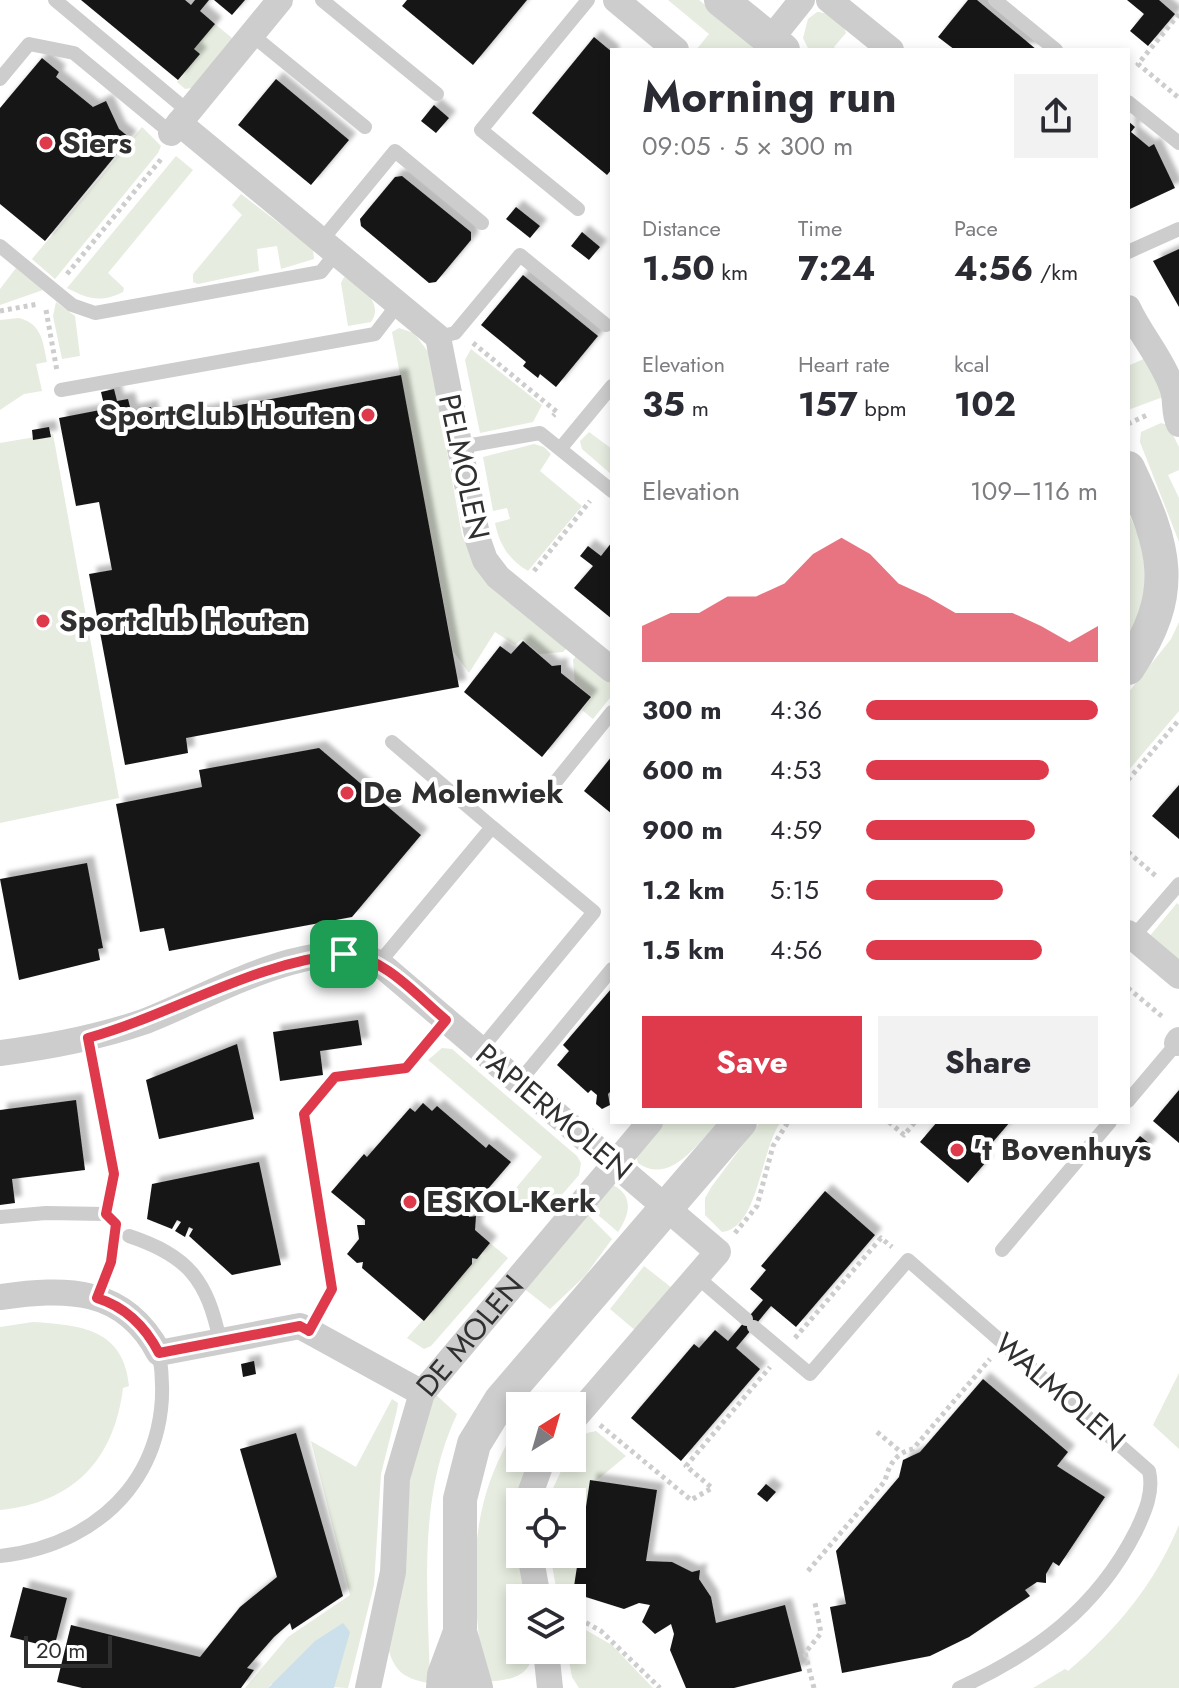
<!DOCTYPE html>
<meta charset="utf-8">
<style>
body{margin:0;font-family:Jost,sans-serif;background:#f2f2f3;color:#2b2b33;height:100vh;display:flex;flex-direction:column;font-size:30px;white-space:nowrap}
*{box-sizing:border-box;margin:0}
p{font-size:26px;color:#7c7c81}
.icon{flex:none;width:44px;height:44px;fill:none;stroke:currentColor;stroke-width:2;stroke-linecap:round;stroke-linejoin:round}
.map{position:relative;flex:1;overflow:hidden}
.drawer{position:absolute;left:610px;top:48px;width:520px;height:1076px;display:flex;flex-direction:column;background:#fff;border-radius:0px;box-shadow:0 4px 12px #0003}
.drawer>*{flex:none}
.needle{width:52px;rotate:37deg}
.tools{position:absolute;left:506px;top:1392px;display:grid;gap:16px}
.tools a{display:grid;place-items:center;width:80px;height:80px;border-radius:0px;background:#fff;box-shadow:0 4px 12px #0003;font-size:40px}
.scale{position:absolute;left:24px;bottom:20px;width:88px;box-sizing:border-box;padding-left:8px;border:4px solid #303030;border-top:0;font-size:22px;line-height:28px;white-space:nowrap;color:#303030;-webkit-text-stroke:6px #fff;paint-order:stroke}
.pin{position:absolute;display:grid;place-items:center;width:68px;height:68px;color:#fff;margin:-34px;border-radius:16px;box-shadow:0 4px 12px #0006}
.round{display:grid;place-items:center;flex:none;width:84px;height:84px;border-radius:0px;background:#f2f2f3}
.headline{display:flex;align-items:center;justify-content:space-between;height:136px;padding:0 32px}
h1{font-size:44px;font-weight:700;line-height:60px}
.figures{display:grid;grid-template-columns:repeat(3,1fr);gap:12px;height:136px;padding:8px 32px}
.figures div{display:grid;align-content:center}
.figures b{font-size:34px;font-weight:700}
.figures small{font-size:22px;font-weight:400}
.figures p{font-size:22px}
.chart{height:224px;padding:16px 32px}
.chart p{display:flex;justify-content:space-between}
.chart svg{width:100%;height:144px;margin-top:8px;fill:#df3a4c;opacity:.7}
.primary-button{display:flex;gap:16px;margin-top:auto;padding:16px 32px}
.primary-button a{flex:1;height:92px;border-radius:0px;background:#df3a4c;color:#fff;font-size:32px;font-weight:700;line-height:92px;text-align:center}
.primary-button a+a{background:#f2f2f3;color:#2b2b33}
ul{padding:0 32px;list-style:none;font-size:26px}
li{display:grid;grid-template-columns:128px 96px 1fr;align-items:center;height:60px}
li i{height:20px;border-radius:10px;background:#df3a4c}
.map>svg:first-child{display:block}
.green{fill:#e6ecdf}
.water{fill:#cce0eb}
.building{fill:#171717;filter:url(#shadow)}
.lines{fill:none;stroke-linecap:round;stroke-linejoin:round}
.path{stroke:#cdcdcd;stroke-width:5;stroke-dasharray:4 4;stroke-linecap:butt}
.service{stroke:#cdcdcd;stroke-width:14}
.minor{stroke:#cdcdcd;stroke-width:26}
.tertiary{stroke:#cdcdcd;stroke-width:34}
.route-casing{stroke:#fff;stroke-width:16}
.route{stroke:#df3a4c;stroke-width:10}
.poi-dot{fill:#df3a4c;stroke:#fff;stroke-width:3}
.labels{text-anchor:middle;stroke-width:8;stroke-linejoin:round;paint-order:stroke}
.poi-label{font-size:30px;font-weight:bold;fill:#303030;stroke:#fff;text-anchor:start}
.street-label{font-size:30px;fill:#303030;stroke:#fff}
</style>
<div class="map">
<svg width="1179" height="1688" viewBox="0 0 1179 1688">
<defs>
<filter id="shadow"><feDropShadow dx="7" dy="-7" stdDeviation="2" flood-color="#0004"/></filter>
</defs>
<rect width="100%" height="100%" fill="#fff"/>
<path class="green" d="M668,0h31l60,50h-63l13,-16z
M817,12c11,0 26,9 29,21l-12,14 3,3h-28l-6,-12 5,-19z
M215,24l17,14 -40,50 -7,1 -8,-7 23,-28 -6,-5z
M142,127l19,19 -3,7 -103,126 -23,-20z
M176,156l17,14 -85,103 16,15 -1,4c-22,11 -35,7 -56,-4z
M241,194l72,55 1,10 -33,10 -4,-23 -20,3 2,22 -61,13 -5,-2v-8l49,-59 -10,-10z
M16,268l27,22 -43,15v-16z
M344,277c16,8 41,26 27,45l-23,4 -7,-43z
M56,302l19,14 5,40 -18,3 -9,-43z
M19,318c23,6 24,24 28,44l-11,2 6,27 -18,3 -24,16v-90z
M399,328l15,5 15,20 33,182 16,37 89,76 -4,4 -23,2 -18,-15 -7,6 -20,-13 -26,41 -16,-22 -61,-319z
M471,349l71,56 -9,17 -53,11 -15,-73z
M1148,357l15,40 -35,13v-44z
M1161,423l7,2 11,22v23l-11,5 11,23v44l-39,-100 1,-10z
M589,432l23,17v26l-30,-26 -2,-8z
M53,434l66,364 -119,25v-380z
M534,444l10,3 7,7 -11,17 42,35 -54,65c-19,-11 -29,-27 -33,-48l15,-4 -3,-11 -14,3 -10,-54z
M1128,512l17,38 2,53 -19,40z
M1179,622v89l-51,60v-78l43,-54z
M576,656l36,29 -2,13 -17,21 -11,-9 10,-13 -17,-14 -2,-23z
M1177,903l2,2v58l-30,-26z
M442,1048l10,1 125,107 4,7 -2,12 -26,30 -41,6 -2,-16 32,-38 -114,-97z
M663,1122h55c-20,21 -48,64 -80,41l-2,-7z
M760,1122h21c-20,24 -22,107 -59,110l-17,-17v-17l7,-12z
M613,1185c22,11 16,31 5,47l-27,-23z
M588,1215l24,24 -27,37 -35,33 -28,-22z
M490,1243l18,15 -77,88 -7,3 -17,-11z
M644,1266l28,22 -36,43 -26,-22z
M33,1322c48,3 91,7 96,64l-6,2c-9,72 -50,115 -123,122v-183z
M1179,1373v76l-26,-24z
M435,1394l22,20c-40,85 -29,176 -27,269 -22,-3 -35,-10 -41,-32l19,-170z
M392,1399l6,4 -1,7 -16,64 -7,111 -26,103 -77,-4 -3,4h-23l43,-51 62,-42 -39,-154 45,26z
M520,1423v35h12c-23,62 -15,77 -5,140h-7v52h13c-2,29 -25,30 -48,32 -14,-94 -21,-178 35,-259z
M596,1431l30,25 -30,25 -6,-1 -17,113 -2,5h-13l-8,-44h22v-52h-24l1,-5 18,-39h5v-7l15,-18z
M1179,1525v163h-146l32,-19 3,2c49,-42 86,-86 111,-146z
M572,1622l40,23 41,43h-74l-7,-11 -5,-27h5z"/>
<path class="water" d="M343,1623l7,9 -16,56h-66l47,-47z"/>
<path class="building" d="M81,0h104l6,5 4,-5h14l-9,11 15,13 -21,25 6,5 -22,26z
M214,0h31l-13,15z
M407,0h120l-54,65 -71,-59z
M968,0h9l60,50h-82l-17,-13z
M1127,0h32l16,14 -27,32 -18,-15 14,-17z
M594,37l18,15v117l-5,6 -75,-62z
M42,58l17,14 -3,5 37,30 13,-6 13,28 11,9 -85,103 -45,-37v-96z
M276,79l73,61 -38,45 -73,-60z
M434,105l15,13 -13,15 -15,-12z
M1128,121l7,6 -4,5 18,15 5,-3 21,44 -45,21z
M402,176l69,56v8l-35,42 -7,1 -68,-57 -1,-7 35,-42z
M516,207l24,19 -10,12 -24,-19z
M582,232l18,15 -11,13 -18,-14z
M1179,249v58l-26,-46z
M523,275l75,61 -42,51 -16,-13 -2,4 -15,-12 3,-4 -45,-37z
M401,375l58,312 -273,51 2,15 -63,12 -36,-191 23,-4 -13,-68 -23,4 -17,-88 41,-8v-4l4,-1 -3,-13 13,-3 3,12 11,-2 3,12 20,-4 2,14z
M49,427l2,10 -18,3 -1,-10z
M612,542v77l-38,-31 19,-22 -13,-10 8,-10 13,10z
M523,641l29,25 9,-1v8l30,24 -49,60 -78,-65 36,-46 11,8z
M319,748l102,87 -69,82 -183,34 -5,-23 -24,4 -24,-128 86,-17 -3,-17z
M612,756v58l-28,-23z
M1179,785v54l-27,-23z
M87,863l16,85 -5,1 2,11 -81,20 -19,-101z
M612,988v102l-4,4 2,11 -8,4 -6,-5 1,-9 -6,-5 -3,3 -31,-28 12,-14 -6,-6z
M358,1020l4,25 -42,6 3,24 -43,6 -7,-49z
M237,1044l17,75 -95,20 -13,-59z
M1179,1090v53l-26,-22z
M76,1100l9,70 -73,9 3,24 -15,2v-95z
M423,1103l9,8 5,-5 49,42 3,-4 22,18 -43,50 1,5 7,-1 -1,14 15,13 -13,16 -5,-1v6l-48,57 -62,-53 1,-6 -6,1 -10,-9 12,-15 -2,-14h8v-5l-34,-28 33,-38 3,3 43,-49 5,4z
M937,1122h73l-30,35 6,5 -18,21 -48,-41z
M1140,1136l10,8 -8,10 -10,-9z
M259,1162l22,103 -49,10 -43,-39 4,-7 -4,-2 -4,10 -10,-6 6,-9 -4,-2 -5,9 -25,-10 5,-35z
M825,1191l50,44 -79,92 -25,-21 -35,42 24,21 -79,92 -50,-43 63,-74 5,4 16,-18 13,11 35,-41 -13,-11 16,-19 -5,-4z
M254,1361l2,13 -13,3 -2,-13z
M983,1379l85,73 -11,14 48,31 -46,69 -6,-4 -7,12v9l-9,-1 -12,8 5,6 -61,41 -39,19 -88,17 -12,-66 16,-3 -10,-53 63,-74 4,-17 17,-8z
M296,1433l47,163 -51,34 -2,-7 -16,14 -27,31 7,2 -13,18h-159l-25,-6 14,-57 129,32 40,-50 37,-30 -37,-128z
M590,1480l67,10 -11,71 26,1 20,10 8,-2 -1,9 12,18 5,26 69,-18 17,66 -68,17h-48l-16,-38 4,-16 -3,-10 -16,10 -13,-12 8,-17 -11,-2 -15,6 -51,-16z
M766,1484l10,8 -9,10 -10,-8z
M23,1587l44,11 -13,50 -44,-11z"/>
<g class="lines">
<path class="path" d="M1179,14l-41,50 41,34
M67,274l95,-116
M46,310l11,61
M0,311l38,-7
M473,343l84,69 -4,4
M1128,424l21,-10
M534,571l56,-70
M1128,780l51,-60
M1128,852l29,25
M1128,988l36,30
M889,1122l15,13 11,-13
M735,1233l22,-27 16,-60 15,-24
M105,1276l8,-28
M795,1338l86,-100 11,9
M600,1425l91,75 21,-12 -26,-22 84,-99
M877,1432l24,20
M808,1571l77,-90c4,-17 11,-28 28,-32l77,-90
M572,1615l29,16 59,57
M814,1688l-9,-35 16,-20 -6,-30"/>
<path class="service" d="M55,0l134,112
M322,0l115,94
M995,0l61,50
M252,35l113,92
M0,79l29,-35 45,9 97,80
M1128,102l51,41
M578,209l-97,-79 107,-130
M321,241l74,-90 87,72
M0,246l72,59 23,8 226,-41 15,-19
M1128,252l51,-23
M438,337l17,-4 65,-78 86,70
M61,390l314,-56 23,-30
M460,447l80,-14 72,58
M560,449l52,-63
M392,742l100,85
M553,785l59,-73
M1133,937l46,-53
M379,963l113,-136 102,85 -113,137
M519,1082l93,-113
M1128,1101l49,-58
M0,1217l46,-4 60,1 8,-40 -26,-136
M129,1236c60,20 78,44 91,105
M1002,1250l108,-128
M697,1277l49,42
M754,1327l56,47 98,-114 241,211c5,21 -4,41 -13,60 -39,77 -100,122 -177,157
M309,1331l23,-42 -28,-175 31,-37 71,-9 40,-48
M0,1556c109,-12 178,-93 159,-203"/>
<g class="minor">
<path d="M616,0l60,50"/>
<path d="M829,0l62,50"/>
<path d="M770,40l32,-40"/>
<path d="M179,123l259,214 40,203 7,20 13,17 114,93"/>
<path d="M171,133l109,-133"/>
<path d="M1128,308c13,28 33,49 44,79 5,12 1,25 7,37"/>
<path d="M1128,933l51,43"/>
<path d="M1177,1043l2,-3"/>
<path d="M0,1053c48,-6 96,-15 143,-31 60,-22 174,-92 236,-59l339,289 -146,169"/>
<path d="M0,1297c65,-9 124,-11 159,56l141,-27 122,67"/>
<path d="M527,1502l16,-44"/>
<path d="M530,1554l8,44"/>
<path d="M546,1650l4,38"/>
<path id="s1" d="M368,1688l25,-116 4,-94 25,-85 228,-271"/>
</g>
<path class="tertiary" d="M721,0l62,50
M1128,468c38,80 51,124 0,200
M443,1688l1,-13 16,-43
M476,1688l-16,-56v-133l14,-55 27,-44 239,-278"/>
</g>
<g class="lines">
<defs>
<path id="route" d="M344,954c41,3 72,41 102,66l-40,48 -71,9 -31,37 28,175 -23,42 -9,-5 -141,27c-14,-27 -33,-46 -62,-55l14,-36 5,-38 -10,-10 8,-40 -26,-136c86,-24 166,-76 256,-84z"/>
</defs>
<use href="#route" class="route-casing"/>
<use href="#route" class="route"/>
</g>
<g class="poi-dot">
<circle cx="46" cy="143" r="8"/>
<circle cx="368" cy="415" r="8"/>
<circle cx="43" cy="621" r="8"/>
<circle cx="347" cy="793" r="8"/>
<circle cx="957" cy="1150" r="8"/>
<circle cx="410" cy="1202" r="8"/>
</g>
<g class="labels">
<g class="poi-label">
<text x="62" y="153">Siers</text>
<text x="352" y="425" text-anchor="end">SportClub Houten</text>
<text x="59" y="631">Sportclub Houten</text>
<text x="363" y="803">De Molenwiek</text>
<text x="973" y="1160">'t Bovenhuys</text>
<text x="426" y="1212">ESKOL-Kerk</text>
</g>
<g class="street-label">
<text transform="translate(464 467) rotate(78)" y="10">PELMOLEN</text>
<text transform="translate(554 1112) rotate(40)" y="10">PAPIERMOLEN</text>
<text dy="10" stroke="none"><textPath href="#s1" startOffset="376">DE MOLEN</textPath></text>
<text transform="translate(1060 1392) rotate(41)" y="10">WALMOLEN</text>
</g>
</g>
</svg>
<div class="tools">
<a><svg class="needle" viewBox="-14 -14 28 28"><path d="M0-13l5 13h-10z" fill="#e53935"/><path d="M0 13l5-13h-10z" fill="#7c7c81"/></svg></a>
<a><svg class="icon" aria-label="locate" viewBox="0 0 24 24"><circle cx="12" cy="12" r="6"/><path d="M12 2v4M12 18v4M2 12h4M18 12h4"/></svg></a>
<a><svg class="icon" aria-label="layers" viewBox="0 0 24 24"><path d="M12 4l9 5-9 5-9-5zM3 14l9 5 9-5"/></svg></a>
</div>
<div class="scale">20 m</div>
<div class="pin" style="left:344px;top:954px;background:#1e9e55"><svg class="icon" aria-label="arrive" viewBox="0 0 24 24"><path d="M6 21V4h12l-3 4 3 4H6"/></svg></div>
<section class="drawer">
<div class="headline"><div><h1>Morning run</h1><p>09:05 · 5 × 300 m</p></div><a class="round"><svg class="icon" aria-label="share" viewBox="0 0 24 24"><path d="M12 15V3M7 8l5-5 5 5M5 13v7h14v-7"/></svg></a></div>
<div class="figures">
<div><p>Distance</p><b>1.50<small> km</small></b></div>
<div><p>Time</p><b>7:24</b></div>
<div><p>Pace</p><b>4:56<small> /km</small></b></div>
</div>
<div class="figures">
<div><p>Elevation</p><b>35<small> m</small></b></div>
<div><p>Heart rate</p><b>157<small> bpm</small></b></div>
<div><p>kcal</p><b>102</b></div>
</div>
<div class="chart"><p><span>Elevation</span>109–116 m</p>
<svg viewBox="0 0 160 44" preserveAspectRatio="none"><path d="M0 44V33L10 29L20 29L30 24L40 24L50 20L60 11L70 6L80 11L90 20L100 24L110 29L120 29L130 29L140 33L150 38L160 33V44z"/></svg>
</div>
<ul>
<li><b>300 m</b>4:36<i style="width:100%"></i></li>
<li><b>600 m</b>4:53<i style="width:79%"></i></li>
<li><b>900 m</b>4:59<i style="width:73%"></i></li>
<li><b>1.2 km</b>5:15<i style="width:59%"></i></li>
<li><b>1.5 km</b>4:56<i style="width:76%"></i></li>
</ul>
<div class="primary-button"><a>Save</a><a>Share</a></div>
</section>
</div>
